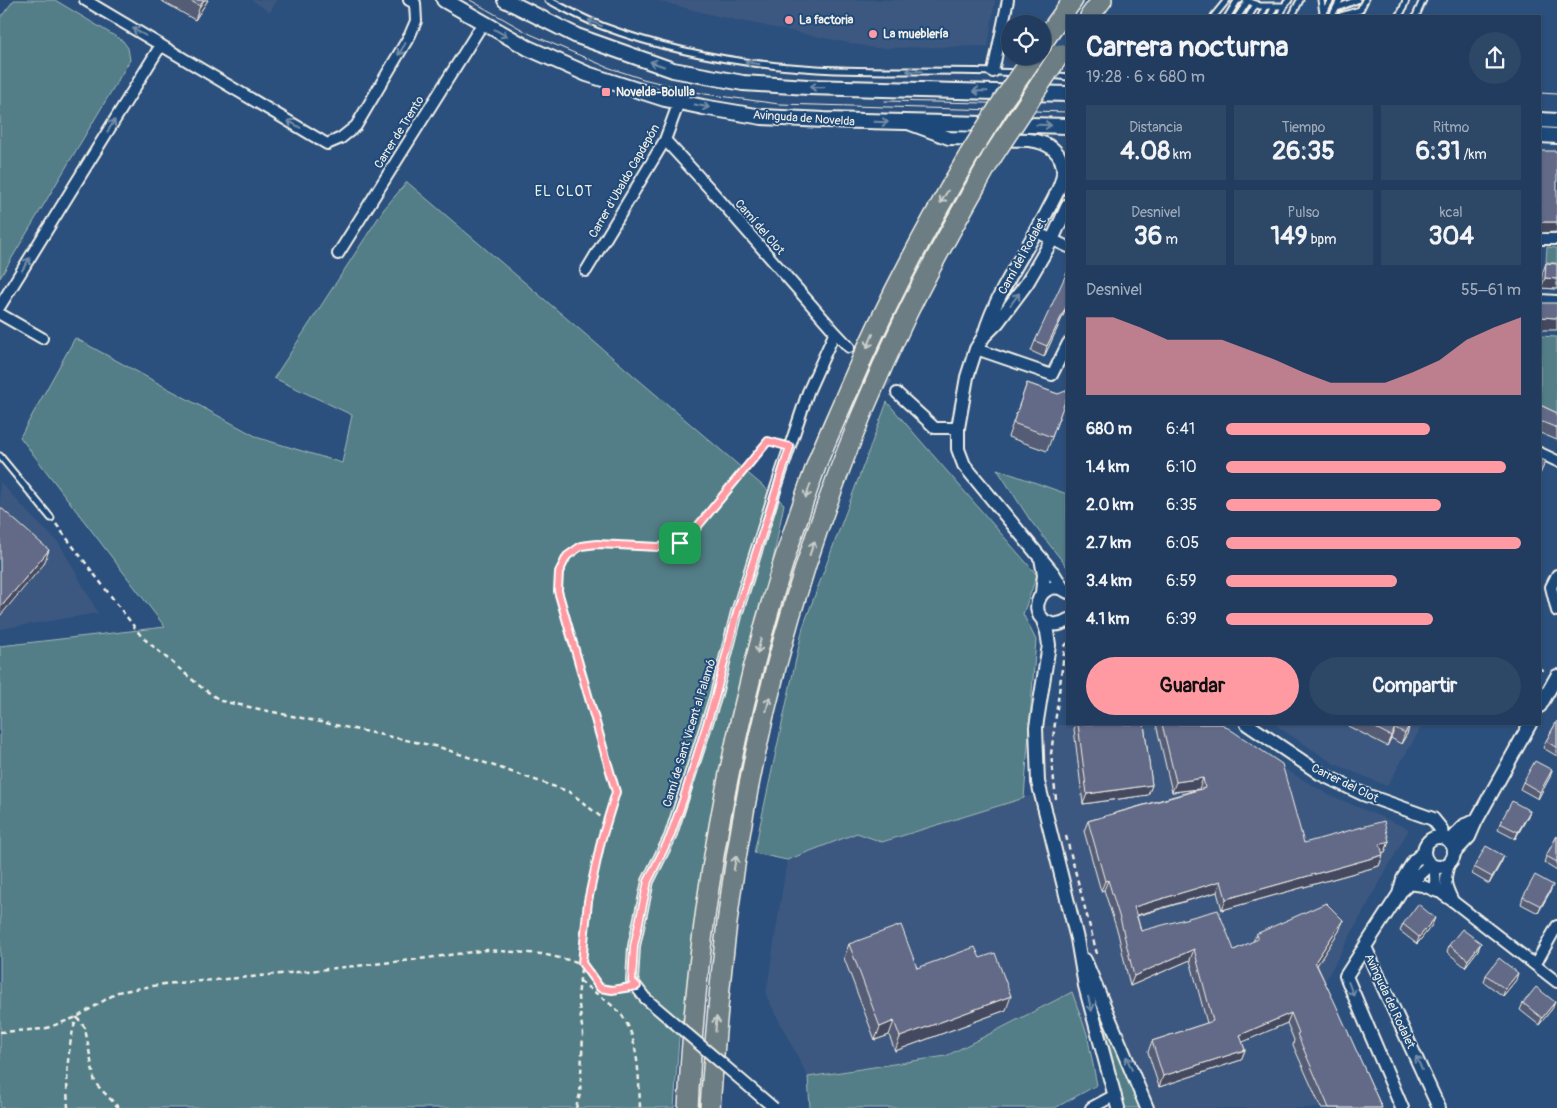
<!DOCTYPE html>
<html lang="es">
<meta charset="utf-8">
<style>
body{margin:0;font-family:Pangolin,sans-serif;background:#2d4767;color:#f1f3f6;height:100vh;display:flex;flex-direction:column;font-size:19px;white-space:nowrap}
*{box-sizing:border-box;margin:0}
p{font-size:16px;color:#a2adbc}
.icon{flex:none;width:28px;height:28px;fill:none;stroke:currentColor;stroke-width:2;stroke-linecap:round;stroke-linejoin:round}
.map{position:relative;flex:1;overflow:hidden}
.details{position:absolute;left:1066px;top:15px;width:475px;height:710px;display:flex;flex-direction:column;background:#213c5e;border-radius:0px;box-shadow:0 1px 4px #0004,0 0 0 1px #3e5673}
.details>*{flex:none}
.fabs{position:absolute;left:1001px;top:15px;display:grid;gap:10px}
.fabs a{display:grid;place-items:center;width:50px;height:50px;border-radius:50%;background:#213c5e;box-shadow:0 1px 4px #0004,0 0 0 1px #3e5673;font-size:25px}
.pin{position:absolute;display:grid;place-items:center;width:42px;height:42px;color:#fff;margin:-21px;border-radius:10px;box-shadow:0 2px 8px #0006}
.round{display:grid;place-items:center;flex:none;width:52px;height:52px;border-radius:26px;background:#2d4767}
.headline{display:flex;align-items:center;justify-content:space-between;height:85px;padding:0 20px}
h1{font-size:28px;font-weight:700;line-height:38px}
.stats{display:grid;grid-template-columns:repeat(3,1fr);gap:8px;height:85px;padding:5px 20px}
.stats div{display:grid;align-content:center;border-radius:0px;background:#2d4767;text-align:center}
.stats b{font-size:25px;font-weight:700}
.stats small{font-size:14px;font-weight:400}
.stats p{font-size:14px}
.chart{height:140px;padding:10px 20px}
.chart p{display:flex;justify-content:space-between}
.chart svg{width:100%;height:90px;margin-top:5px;fill:#ff9aa2;opacity:.7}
.action{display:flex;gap:10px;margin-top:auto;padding:10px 20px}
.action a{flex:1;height:58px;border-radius:30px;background:#ff9aa2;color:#111;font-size:20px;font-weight:700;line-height:58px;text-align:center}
.action a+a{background:#2d4767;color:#f1f3f6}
ul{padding:0 20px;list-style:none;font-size:16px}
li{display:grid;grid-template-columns:80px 60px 1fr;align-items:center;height:38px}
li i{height:12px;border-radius:6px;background:#ff9aa2}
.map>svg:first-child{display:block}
.built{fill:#3c5880}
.green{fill:#537e87;stroke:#a4b8b8}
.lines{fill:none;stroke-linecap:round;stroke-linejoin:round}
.minor-tunnel{stroke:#4a688d;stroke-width:10;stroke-dasharray:10 5;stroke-linecap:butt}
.service-casing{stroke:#f4f1e8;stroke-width:9}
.minor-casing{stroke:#f4f1e8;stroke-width:14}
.tertiary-casing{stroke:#f4f1e8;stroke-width:16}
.secondary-casing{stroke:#f4f1e8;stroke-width:18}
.motorway-casing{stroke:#f4f1e8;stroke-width:22}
.path{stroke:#f4f1e8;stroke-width:2.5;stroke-dasharray:5 4;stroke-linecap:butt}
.service{stroke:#1f4a7a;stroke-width:5}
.minor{stroke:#1f4a7a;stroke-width:10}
.tertiary{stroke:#1f4a7a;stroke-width:12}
.secondary{stroke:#1f4a7a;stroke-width:14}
.motorway{stroke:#6c7e84;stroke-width:19}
.tram{stroke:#f4f1e8;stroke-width:1}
.minor-bridge-casing{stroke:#f4f1e8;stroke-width:14;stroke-linecap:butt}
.motorway-bridge-casing{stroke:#f4f1e8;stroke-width:22;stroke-linecap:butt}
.minor-bridge{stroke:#1f4a7a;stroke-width:10}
.motorway-bridge{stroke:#6c7e84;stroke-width:19}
.wall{fill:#545b75;stroke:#f4f1e8}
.shaded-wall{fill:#454a5f;stroke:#f4f1e8}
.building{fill:#626a88;stroke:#f4f1e8}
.oneway{stroke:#748da6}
.oneway2{stroke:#cbceca}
.route-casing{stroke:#fff;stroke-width:10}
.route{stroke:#ff9aa2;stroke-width:6}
.poi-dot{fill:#ff9aa2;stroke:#1f4a7a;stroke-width:2}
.labels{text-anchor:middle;stroke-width:4;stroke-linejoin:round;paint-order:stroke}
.poi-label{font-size:12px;font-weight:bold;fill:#f4f1e8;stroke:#1f4a7a;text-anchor:start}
.street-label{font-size:12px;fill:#f4f1e8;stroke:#1f4a7a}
.neighbourhood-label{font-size:14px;letter-spacing:1px;fill:#f4f1e8;stroke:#1f4a7a}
</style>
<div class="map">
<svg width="1557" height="1108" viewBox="0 0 1557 1108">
<rect width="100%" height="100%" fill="#2c507d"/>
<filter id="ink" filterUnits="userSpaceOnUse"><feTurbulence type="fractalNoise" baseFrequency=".02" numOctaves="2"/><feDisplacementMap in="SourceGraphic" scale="10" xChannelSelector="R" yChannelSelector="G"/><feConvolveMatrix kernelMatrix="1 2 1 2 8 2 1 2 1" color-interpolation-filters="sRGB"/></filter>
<g filter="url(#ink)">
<path class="built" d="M251,0h26l-7,12z
M655,0h340l-7,46 -114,2 -157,-32z
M0,482l35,38 24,23 39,70 -98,16z
M1082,724h135l54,37 56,33 82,35 -84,152 58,127h-242l-37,-82 -17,8 -15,-42 -126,64 -138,21 -42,-82 21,-135 70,-27 25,9 164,-51 -2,-65z
M1274,724h149l-36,62 -54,-23z"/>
<path class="green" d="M14,0h41l68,41 5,7 2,12 -130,218v-260z
M407,182l377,322 -105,534 -5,70h-674v-462l165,-19 -145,-190 55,-99 184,100 83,25 10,-48 -78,-37 110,-169z
M1547,247l10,1v15l-11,-1z
M1540,336l17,1v77l-17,-7z
M887,402l150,173 -14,39 13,26 -12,158 -142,44 -25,-9 -70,27 -33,-7 49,-226z
M997,469l70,25v73l-37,-47z
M1072,992l15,42 10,51 -42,23h-245l-2,-31 138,-21z
M1104,1025l37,83h-16z"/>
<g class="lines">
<path class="minor-tunnel" d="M849,347l48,46"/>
<defs>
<path id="service" d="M548,0c18,9 36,19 54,26 69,26 142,39 215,43 66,4 133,0 200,4
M1246,0l14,6h24l5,-6
M1321,0l2,13 -2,3
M1337,8l20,-8
M1323,13l8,-13
M1214,16l13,-16
M1228,16l9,-15 3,-1
M1238,16l10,-15
M1249,16l7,-12
M1261,16l5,-10
M1270,16l5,-10
M1280,16l4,-10
M1292,16l8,-16
M1332,16l8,-16
M1341,16l19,-6 5,-10
M1398,16l4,-5 4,-11
M1416,16l7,-16
M1051,75l17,2
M0,456l51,62"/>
<path id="minor" d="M85,0l242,144 14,-6 15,-12 54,-91 6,-14 -1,-18 -6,-3
M993,72l15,-72
M665,140l45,49 125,143
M1036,232l32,15
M1540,239h17
M338,254l145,-231
M586,271l79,-131 14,-38
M1540,300l17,1
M0,306l161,-261
M0,314l42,24
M976,349l76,26 16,-32
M897,393l38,35h23
M1540,453l17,8
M1557,575l-6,12 6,24
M1449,864c-5,17 -4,21 4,37
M1435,867c0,23 0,23 19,35l103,80
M1409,884l14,2 15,6
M1535,965l22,-39
M645,998l-13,-17 2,-35 14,-65 22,-44 45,-139 22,-86 37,-118 34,-102 27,-60 14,15
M1091,1108l24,-13"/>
<path id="tertiary" d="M911,124l38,14 80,2c19,2 35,12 34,33 -1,13 -10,27 -16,39 -21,40 -50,79 -63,123
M1041,558l3,17 -2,18
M1063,589l-10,-16 -89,-108 -6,-16v-21l9,-51 9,-28 8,-13 14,-14 29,-39 25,-43 16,-35
M1068,592c-25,-18 -44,22 -19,31 7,3 13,1 19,-3
M1042,618l5,14 2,13 -13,82 2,55 39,157 8,47 33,122
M1540,706l17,-30
M1247,724l74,50 42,20 70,25 8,10 1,8
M1424 852a15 15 0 1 1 30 0a15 15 0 1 1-30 0Z
M1449,841l16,-16 11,-4
M1454,853l15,-16 7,-16 54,-97
M1401,891l29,-26
M1365,947l74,161
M1085,960l62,148
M1402,1108l-56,-132 53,-82 4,-15 11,-18 9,-8"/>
<path id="secondary" d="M444,0l84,48 59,26 78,25 38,8 59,10 62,3 244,6
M505,0l72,36 96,34 70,13 65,4 260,7
M1540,120l17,1
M1540,135l17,1"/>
<path id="motorway" d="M1090,16l12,-16
M1042,43l31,-43
M688,1108c10,-222 54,-442 131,-650 9,-22 19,-44 28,-65 36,-84 76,-160 122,-238
M710,1108c7,-96 15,-191 32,-285 30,-174 87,-348 164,-507 26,-54 57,-107 86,-159"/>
</defs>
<use href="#service" class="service-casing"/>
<use href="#minor" class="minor-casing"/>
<use href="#tertiary" class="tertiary-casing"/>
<use href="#secondary" class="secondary-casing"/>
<use href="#motorway" class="motorway-casing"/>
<path class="path" d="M56,524l86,113 59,50 20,14 218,46 131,45 37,30
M1540,669l3,1
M1056,799l-5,-45 14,-108 3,-4
M1066,836l31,118
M580,981c12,10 30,21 40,32 19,22 19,68 20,95
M77,1017l8,11 10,55 24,25
M0,1032l44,-3 33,-12 41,-25 46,-8 87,-7 161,-17 75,-10 55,4 40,9 18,25 12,2 11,-2
M68,1108c-2,-31 -1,-62 9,-91
M576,1108l4,-14 3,-60 -5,-36 10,-97 13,-60 15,-49 -58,-201 1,-19 8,-16 14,-10 16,-2 62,3 21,-4 13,-11 75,-91 11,3"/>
<use href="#service" class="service"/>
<use href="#minor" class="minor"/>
<use href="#tertiary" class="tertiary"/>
<use href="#secondary" class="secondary"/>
<use href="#motorway" class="motorway"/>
<path class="tram" d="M470,0l60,34 77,33 36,12 62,15 74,10 289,8
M1540,93l17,1
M885,101l150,3"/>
<defs>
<path id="minor-bridge" d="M645,998l129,110"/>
<path id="motorway-bridge" d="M969,155l35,-56 26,-37
M992,157l68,-103"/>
</defs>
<use href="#minor-bridge" class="minor-bridge-casing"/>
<use href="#motorway-bridge" class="motorway-bridge-casing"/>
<use href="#minor-bridge" class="minor-bridge"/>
<use href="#motorway-bridge" class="motorway-bridge"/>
</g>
<path class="wall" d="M160,0h48l-13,20z
M1546,263l11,1v25l-16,-1 1,-14z
M1068,305l-24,52 -13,-6 4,-10z
M1027,383l31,11 10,-1 -21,58 -39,-14z
M1540,405l17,8v27l-17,-7z
M1557,721v35l-14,-8 3,-7z
M1076,724h68l8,61 -4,10 -65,9 -9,-75z
M1156,724h66l82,119 85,-2 -4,11 -3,1 1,2 -4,11 -157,44 -5,-18 -80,24 4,15 93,19 19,-8 3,-8 87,-14 -4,11 -22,34 65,143h-61l-28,-63 1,-5 -7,-17 -45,19 3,8 -4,10 -82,27 -11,-35 4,-11 55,-18 -17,-63 -60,26 -12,-53 -14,-43 -3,1 -17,-60 4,-10 111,-32 -27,3z
M1349,724h61l-3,10 -6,10 -10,-6 -4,8 -39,-20z
M1552,770l-2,7 -12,22 -18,-10 3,-7z
M1530,811l-3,7 -12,21 -17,-9 2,-7z
M1557,836v35l-13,-8 2,-7z
M1504,856l-3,7 -12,21 -17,-10 2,-7z
M1550,892l-12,21 -17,-9 2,-7z
M1403,924l29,1 -15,19 -17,-13z
M1481,943l-3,7 -13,17 -18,-15 2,-7z
M849,944l68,24 63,-10 26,52 -111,41 -6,-16 -14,5 -31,-82z
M1486,975l30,5 -13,16 -19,-14z
M1555,1002l-3,7 -13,16 -19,-15 3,-7z"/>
<path class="shaded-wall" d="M204,0h4l-13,20 5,-14z
M1540,222h17v10l-17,1z
M1545,278l12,1v10l-16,-1z
M1068,303v2l-24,52 3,-11z
M1540,317l17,1v12h-17z
M49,550l-5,14 -44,52v-8z
M1410,724l-3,10 -6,10 4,-11z
M1395,728l-4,10 -4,8 4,-10z
M1552,770l-2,7 -12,22 2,-7z
M1203,778l-4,11 -27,3 4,-10z
M1152,785l-4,10 -65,9 4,-10z
M1530,811l-3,7 -12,21 3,-7z
M1389,841l-4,11 -9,2 4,-10z
M1383,855l-4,11 -157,44 4,-11z
M1504,856l-3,7 -12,21 3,-7z
M1108,880l-4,10 -3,1 4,-10z
M1221,881l-4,11 -87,25 4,-10z
M1553,885l-3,7 -12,21 3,-7z
M1435,918l-3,7 -15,19 2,-7z
M1343,920l-4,11 -27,42 3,-11z
M1481,943l-3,7 -13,17 3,-7z
M1194,949l-4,11 -60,26 4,-10z
M1518,973l-2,7 -13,16 2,-7z
M1011,996l-5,14 -111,41 5,-14z
M1555,1002l-3,7 -13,16 3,-7z
M1291,1013l-4,10 -51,22 4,-10z
M894,1021l-5,14 -14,5 5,-13z
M1245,1050l-4,10 -82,27 4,-11z"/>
<path class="building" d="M189,0h15l-4,6z
M1540,151h17v71h-17z
M1546,263l11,1v15l-12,-1z
M1068,270v33l-21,43 -12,-5z
M1540,303h17v15l-17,-1z
M1027,383l31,11 10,-4v3l-16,44 -39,-14z
M1540,405l17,8v15l-17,-7z
M1540,459l6,2 -6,13z
M0,507l49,43 -49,58z
M1557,721v27l-11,-7z
M1078,724h66l8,61 -65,9z
M1162,724h60l60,40 22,79 80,-22 5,20 -9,3 3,11 -157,44 -5,-18 -87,26 7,24 77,-21 16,40 24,-11 -2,-5 70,-31 17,17 -28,42 20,41 47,105h-53l-32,-74 2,-1 -8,-20 -51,22 5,15 -82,26 -11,-35 61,-20 -19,-72 -60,27 -13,-54 -13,-42 -3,1 -17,-60 117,-33 -2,-10 -27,4z
M1368,724h42l-5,9 -10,-5 -4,8z
M1535,761l17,9 -12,22 -17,-10z
M1512,801l18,10 -12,21 -18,-9z
M1557,836v26l-11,-6z
M1486,846l18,10 -12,21 -18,-10z
M1535,875l18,10 -12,21 -18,-9z
M1418,904l17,14 -16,19 -16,-13z
M901,925l16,43 58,-21 5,11 15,-5 16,43 -111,41 -6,-16 -14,6 -31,-83z
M1462,929l19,14 -13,17 -19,-15z
M1499,958l19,15 -13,16 -19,-14z
M1536,987l19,15 -13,16 -19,-15z"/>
<defs><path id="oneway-shaft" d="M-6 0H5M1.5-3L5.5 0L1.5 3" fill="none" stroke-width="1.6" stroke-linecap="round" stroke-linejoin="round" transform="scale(1.25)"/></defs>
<g class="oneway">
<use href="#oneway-shaft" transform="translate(595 23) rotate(-156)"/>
<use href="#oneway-shaft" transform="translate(139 32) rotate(-150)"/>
<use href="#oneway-shaft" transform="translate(501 33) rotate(29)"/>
<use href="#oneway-shaft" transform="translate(402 49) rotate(121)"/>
<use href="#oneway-shaft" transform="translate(752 63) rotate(-171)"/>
<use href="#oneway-shaft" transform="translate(657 64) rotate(-161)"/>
<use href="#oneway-shaft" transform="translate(914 71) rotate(-179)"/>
<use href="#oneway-shaft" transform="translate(817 87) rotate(-179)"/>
<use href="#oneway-shaft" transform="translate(980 91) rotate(-179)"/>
<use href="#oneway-shaft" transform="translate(702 106) rotate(11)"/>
<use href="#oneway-shaft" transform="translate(881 122) rotate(2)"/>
<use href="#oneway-shaft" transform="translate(294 124) rotate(-149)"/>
<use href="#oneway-shaft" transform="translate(1044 125) rotate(1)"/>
<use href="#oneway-shaft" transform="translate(111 126) rotate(-58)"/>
<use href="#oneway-shaft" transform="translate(26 264) rotate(-58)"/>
<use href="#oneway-shaft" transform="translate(1015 299) rotate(-53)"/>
<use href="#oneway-shaft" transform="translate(1351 989) rotate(69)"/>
<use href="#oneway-shaft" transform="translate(1090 1004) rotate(75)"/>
<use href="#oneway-shaft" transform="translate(1129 1063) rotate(-113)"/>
<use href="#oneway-shaft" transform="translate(1419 1063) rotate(-114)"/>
</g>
<g class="oneway2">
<use href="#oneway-shaft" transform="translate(944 197) rotate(121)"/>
<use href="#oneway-shaft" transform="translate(870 341) rotate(114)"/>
<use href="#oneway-shaft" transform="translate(808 491) rotate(109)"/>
<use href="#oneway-shaft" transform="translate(812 548) rotate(-71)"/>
<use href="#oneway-shaft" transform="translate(759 646) rotate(104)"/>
<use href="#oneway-shaft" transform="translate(768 704) rotate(-77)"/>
<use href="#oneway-shaft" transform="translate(735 863) rotate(-80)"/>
<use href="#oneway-shaft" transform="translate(716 1024) rotate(-86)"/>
</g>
</g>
<g class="lines" filter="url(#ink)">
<defs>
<path id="route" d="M768,441l22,6 -53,165 -22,86 -32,102 -13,37 -22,44 -14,65 -2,35 5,5 -25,4 -12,-2 -18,-25 6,-62 13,-60 15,-49 -58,-201 1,-19 8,-16 14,-10 16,-2 62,3 21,-4 13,-11z"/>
</defs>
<use href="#route" class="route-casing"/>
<use href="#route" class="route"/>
</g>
<g class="poi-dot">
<circle cx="789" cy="20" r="5"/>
<circle cx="873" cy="34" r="5"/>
<rect x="601" y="87" width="10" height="10" rx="2.5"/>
</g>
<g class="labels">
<g class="poi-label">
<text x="799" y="24">La factoria</text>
<text x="883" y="38">La mueblería</text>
<text x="616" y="96">Novelda-Bolulla</text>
</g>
<g class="street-label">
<text transform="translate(804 118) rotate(4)" y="4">Avinguda de Novelda</text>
<text transform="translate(399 132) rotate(-58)" y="4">Carrer de Trento</text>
<text transform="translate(624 181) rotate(-60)" y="4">Carrer d'Ubaldo Capdepón</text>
<text transform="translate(760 227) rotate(49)" y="4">Camí del Clot</text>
<text transform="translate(1022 256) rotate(-61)" y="4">Camí del Rodalet</text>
<text transform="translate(689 733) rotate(-73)" y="4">Camí de Sant Vicent al Palamó</text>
<text transform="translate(1345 783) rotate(26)" y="4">Carrer del Clot</text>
<text transform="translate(1390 1001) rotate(65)" y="4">Avinguda del Rodalet</text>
</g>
<g class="neighbourhood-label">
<text x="564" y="196">EL CLOT</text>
</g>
</g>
</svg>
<div class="fabs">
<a><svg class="icon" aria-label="locate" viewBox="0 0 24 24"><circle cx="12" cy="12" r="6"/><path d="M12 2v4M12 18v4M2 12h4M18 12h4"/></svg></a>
</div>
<div class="pin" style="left:680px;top:543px;background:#1e9e55"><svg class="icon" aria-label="arrive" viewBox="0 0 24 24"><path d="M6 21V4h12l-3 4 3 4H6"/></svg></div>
<section class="details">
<div class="headline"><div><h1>Carrera nocturna</h1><p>19:28 · 6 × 680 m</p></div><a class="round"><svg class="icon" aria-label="share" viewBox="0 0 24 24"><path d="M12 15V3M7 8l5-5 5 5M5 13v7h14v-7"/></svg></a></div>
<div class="stats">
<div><p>Distancia</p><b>4.08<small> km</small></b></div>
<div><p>Tiempo</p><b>26:35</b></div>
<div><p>Ritmo</p><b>6:31<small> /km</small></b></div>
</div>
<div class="stats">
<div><p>Desnivel</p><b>36<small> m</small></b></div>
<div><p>Pulso</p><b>149<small> bpm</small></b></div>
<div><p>kcal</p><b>304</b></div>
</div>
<div class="chart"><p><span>Desnivel</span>55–61 m</p>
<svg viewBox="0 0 160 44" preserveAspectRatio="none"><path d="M0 44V6L10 6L20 11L30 17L40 17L50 17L60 22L70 27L80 33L90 38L100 38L110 38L120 33L130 27L140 17L150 11L160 6V44z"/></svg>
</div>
<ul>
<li><b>680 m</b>6:41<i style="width:69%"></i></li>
<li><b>1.4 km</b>6:10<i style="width:95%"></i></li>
<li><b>2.0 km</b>6:35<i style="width:73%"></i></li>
<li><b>2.7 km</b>6:05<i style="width:100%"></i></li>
<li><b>3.4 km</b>6:59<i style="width:58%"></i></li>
<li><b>4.1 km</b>6:39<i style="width:70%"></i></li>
</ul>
<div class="action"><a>Guardar</a><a>Compartir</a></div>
</section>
</div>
